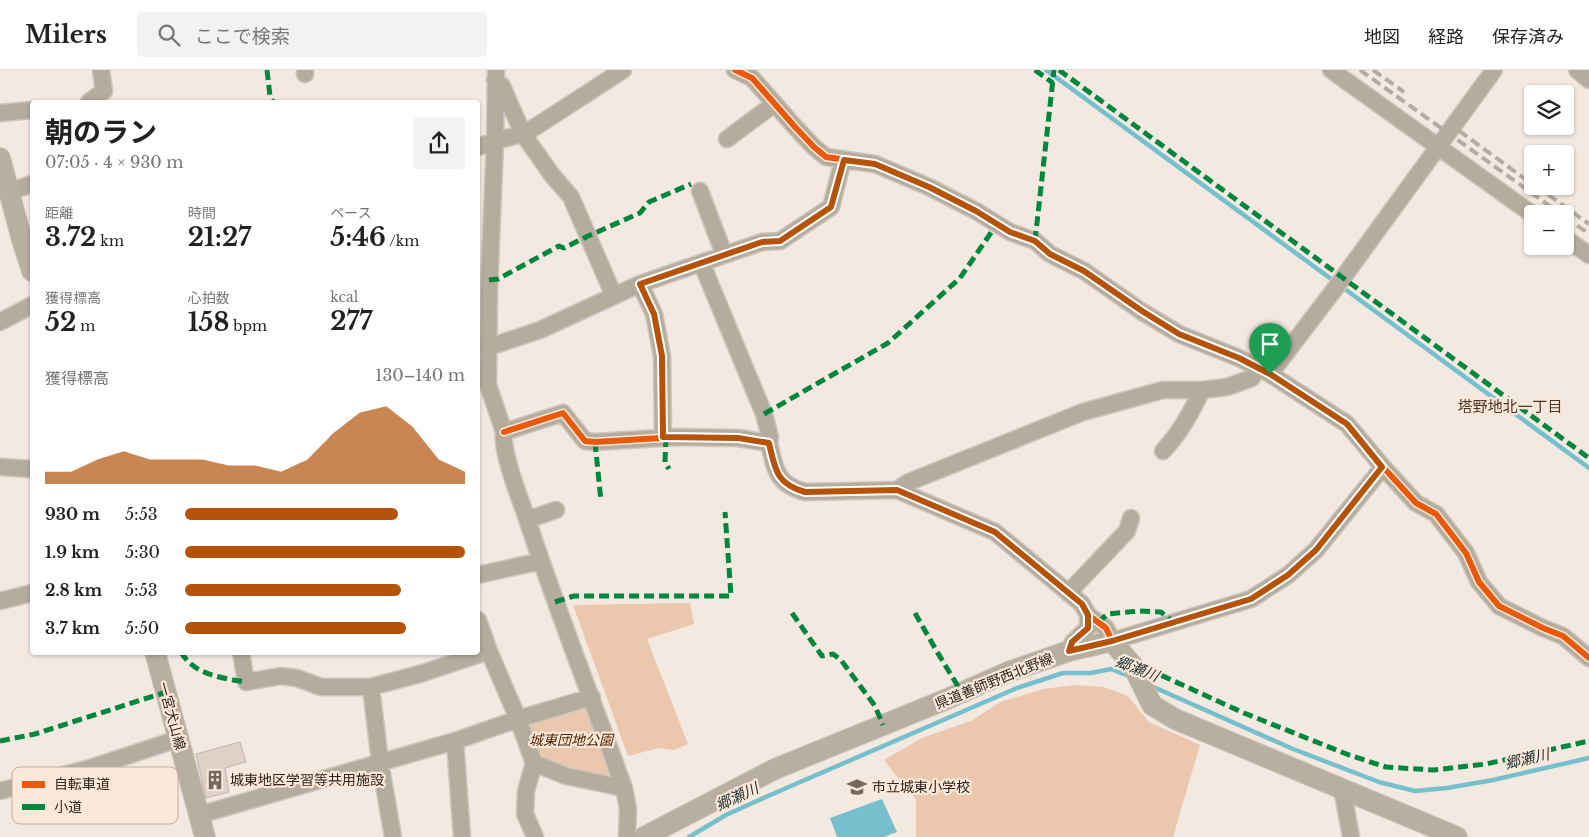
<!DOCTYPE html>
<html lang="ja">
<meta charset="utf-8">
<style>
body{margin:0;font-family:"Libre Baskerville","Noto Sans JP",serif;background:#f2f2f2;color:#222;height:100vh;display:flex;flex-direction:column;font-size:19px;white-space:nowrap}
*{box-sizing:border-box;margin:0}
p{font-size:16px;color:#767676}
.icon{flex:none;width:28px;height:28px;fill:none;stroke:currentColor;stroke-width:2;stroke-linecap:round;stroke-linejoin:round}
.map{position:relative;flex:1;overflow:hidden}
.side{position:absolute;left:30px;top:30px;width:450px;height:555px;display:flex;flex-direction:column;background:#fff;border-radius:5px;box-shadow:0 1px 4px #0004}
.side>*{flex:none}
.tools{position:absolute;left:1524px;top:15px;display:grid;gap:10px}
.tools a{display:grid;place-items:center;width:50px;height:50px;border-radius:5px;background:#fff;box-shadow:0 1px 4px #0004;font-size:25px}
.pin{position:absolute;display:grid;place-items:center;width:42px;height:42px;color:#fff;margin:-51px -21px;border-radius:50% 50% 50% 0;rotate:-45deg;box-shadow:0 0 5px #0007}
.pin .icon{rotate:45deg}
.round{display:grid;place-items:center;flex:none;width:52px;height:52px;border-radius:5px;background:#f2f2f2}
.head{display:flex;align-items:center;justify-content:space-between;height:85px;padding:0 15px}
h1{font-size:28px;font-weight:700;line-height:38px}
.stats{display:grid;grid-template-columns:repeat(3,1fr);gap:8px;height:85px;padding:5px 15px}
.stats div{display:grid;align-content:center}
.stats b{font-size:25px;font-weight:700}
.stats small{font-size:14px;font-weight:400}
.stats p{font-size:14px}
.chart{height:140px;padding:10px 15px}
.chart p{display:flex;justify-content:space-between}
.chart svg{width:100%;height:90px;margin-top:5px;fill:#b45309;opacity:.7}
ul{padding:0 15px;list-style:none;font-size:16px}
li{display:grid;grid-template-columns:80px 60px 1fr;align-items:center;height:38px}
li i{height:12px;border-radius:6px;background:#b45309}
header{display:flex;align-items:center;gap:30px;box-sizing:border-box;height:70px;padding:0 25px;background:#fff;border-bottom:1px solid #e0e0e0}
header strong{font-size:24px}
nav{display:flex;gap:28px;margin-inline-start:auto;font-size:18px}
.search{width:350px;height:45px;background:#f2f2f2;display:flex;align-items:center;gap:12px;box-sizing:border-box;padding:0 18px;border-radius:5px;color:#767676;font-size:19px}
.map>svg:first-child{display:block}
.green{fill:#ebc7ae}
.water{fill:#75c0cc}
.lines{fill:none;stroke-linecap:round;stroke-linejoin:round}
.stream{stroke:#75c0cc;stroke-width:4.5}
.building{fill:#dfd0c8;stroke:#bfb5af}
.minor-casing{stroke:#cfc6bf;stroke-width:19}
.major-casing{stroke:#cfc6bf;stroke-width:22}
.minor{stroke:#b4ad9e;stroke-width:16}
.major{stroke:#b8afa1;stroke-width:20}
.rail{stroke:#b3ada1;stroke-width:4;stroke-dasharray:10 5;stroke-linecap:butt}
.quiet{stroke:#00873e;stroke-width:5;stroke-dasharray:10 5;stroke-linecap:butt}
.cycleway-casing{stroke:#fce8d9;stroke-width:9}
.cycleway{stroke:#e8590c;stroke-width:6}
.route-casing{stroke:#fff;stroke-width:10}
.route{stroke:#b45309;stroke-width:6}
.labels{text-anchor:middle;stroke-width:4.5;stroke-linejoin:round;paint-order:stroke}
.street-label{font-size:14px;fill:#2d241d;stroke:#fce8d9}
.park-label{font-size:14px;font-style:italic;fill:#502500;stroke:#fce8d9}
.poi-label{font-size:14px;fill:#2d241d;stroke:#fce8d9;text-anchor:start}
.neighbourhood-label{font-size:15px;fill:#493527;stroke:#fce8d9}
.water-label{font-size:15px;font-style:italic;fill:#1b2f32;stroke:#fce8d9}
.key{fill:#fce8d9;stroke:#beada1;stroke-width:1}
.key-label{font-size:14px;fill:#2d241d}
</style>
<header>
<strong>Milers</strong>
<div class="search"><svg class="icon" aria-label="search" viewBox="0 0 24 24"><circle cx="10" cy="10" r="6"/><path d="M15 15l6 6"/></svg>ここで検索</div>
<nav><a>地図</a><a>経路</a><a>保存済み</a></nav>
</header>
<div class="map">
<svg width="1589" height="767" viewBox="0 0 1589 767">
<rect width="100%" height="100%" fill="#f4e9e1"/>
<path class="green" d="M690,533l4,21 -47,15 41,105 -14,6 -15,-2 -31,8 -55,-151z
M1076,615l28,2 24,9 21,26 51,23 -27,92h-257v-37l-32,-40 38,-22 51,-18 27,-18 43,-13z
M588,636l25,70 -43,-6 -30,-13 -13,-33z"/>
<path class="water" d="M882,729l15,33 -13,5h-47l-7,-19z"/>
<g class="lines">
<path class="stream" d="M1046,0l543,398
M1149,615l144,64 86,33 36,9 32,-3 46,-8 96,-22
M689,767l37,-22 42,-19 249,-108 46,-15h28l20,-4 20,8"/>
</g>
<path class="building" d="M240,672l6,20 -21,6 4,24 -23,6 -10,-44z"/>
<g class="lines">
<defs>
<path id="minor" d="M305,0v4
M496,0l-1,71 -6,150 -1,94 16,47c-3,18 14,62 21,81 30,92 66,183 99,275l4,21 -1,28
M735,0l17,8 44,50 18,19 12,10 49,7 54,23 47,24 34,21 25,9 15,13 34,17 57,40 38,23 60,24 31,16 77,50 36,43 33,36 20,11 30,39 13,29 20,24 44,22 20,8 26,22
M1331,0l201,144
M1577,0l12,10
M495,10l7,6 21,48 29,41 19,22 43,99
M89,32l15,-11 -3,-21
M0,43l32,-3
M727,69l47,-35
M478,77l17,-6 31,-8 97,-63
M700,121l24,63
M8,122l24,-8
M1565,168l24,17
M702,194l62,150 6,23 -1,6
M640,214l14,30 8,42 1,81
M0,252l32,-17
M489,277l51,-17 100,-46 122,-42 18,-1 51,-34 12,-47
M1270,304l64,-84 160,-220
M504,362l59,-19 22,28 10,1 82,-5 61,1 31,5c6,26 7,41 36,49l92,-2 98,42 87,72 6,11 18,13 6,13 139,-42 37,-24 28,-25 67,-83
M1163,381c17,-18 28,-38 39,-61
M0,397l32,2
M897,420l12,-8 174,-70 80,-22h39l25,-3 25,-9 6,-11
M527,450l29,-10
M478,505l63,-14
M1068,523l59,-62 4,-13
M0,531l32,-8
M478,550l11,31 29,68 16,44 -8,28 -1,23 10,23
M1069,581l4,-9 15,-14v-13
M241,582l5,30 35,-6 16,2 24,9h50l52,-14 66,-22
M371,617l9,75 13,75
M455,671l7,96
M534,693l32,13 58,12
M1342,718l9,49
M0,721l87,-22 91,-30
M199,745l256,-74 63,-22 74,-22"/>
<path id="major" d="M0,88l22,82 10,31
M155,582l50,185
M644,767l131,-68 172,-70 61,-27 61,-21 43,-10 21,25 19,39 23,14 282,118"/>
</defs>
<use href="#minor" class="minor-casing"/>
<use href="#major" class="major-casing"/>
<use href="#minor" class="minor"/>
<use href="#major" class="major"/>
<path class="rail" d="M1360,0l201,144
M1373,0l31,22
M1447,52l85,62
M1536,116l53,38
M1565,147l24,17"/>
<path class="quiet" d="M267,0l3,26 3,6
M1035,0l18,13
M1059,0l530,388
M1035,171l19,-171
M489,210l9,-1 61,-33 5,2 24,-12 52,-23 9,-11 42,-18
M764,344l124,-71 72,-65 37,-54
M666,367l-1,25 4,7
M595,372l6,59
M555,532l19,-6h157l-6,-84
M792,543l30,43 11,-2 8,6 34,46 8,19
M915,543l21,37 26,43
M1098,552l10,-8 31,-3 22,1 12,10
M181,582c13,23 41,26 65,30
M1133,596l21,6 90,41 105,42 37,12 48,3 52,-6 103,-23
M0,671l35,-7 131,-42"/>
<defs>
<path id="cycleway" d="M735,0l17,8 44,50 18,19 12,10 49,7 54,23 47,24 34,21 25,9 15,13 34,17 57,40 38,23 60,24 31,16 77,50 36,43 33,36 20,11 30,39 13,29 20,24 44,22 20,8 26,22
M504,362l59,-19 22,28 10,1 82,-5 61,1 31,5c6,26 7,41 36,49l92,-2 98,42 87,72 6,11 18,13 6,13 139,-42 37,-24 28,-25 67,-83"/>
</defs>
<use href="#cycleway" class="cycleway-casing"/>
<use href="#cycleway" class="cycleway"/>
</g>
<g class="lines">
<defs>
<path id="route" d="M844,90l31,4 54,23 47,24 34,21 25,9 15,13 34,17 58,40 37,23 60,24 31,16 77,50 35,43 -66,83 -28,25 -37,24 -139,42 -43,10 3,-9 16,-14v-13l-6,-11 -87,-72 -98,-42 -92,2c-29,-8 -30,-23 -36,-49l-31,-5 -75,-1 -1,-81 -8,-42 -14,-30 122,-42 18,-1 51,-34z"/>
</defs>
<use href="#route" class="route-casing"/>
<use href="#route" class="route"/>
</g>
<defs>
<symbol id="building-bare" viewBox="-9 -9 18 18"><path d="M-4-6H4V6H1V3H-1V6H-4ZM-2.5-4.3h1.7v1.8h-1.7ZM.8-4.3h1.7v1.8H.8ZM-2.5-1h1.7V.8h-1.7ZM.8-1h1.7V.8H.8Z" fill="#736962" stroke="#fce8d9" stroke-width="2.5" paint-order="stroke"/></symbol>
<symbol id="school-bare" viewBox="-9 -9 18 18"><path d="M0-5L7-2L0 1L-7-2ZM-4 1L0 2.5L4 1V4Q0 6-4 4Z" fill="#736962" stroke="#fce8d9" stroke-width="2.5" paint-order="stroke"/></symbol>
</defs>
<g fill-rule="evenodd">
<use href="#building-bare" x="201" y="696" width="28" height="28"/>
<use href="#school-bare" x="843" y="703" width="28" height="28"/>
</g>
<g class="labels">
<g class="street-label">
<text transform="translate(994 611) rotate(-22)" y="5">県道善師野西北野線</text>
<text transform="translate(172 646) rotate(75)" y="5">一宮犬山線</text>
</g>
<g class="park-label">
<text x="571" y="675">城東団地公園</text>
</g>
<g class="poi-label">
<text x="230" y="715">城東地区学習等共用施設</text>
<text x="872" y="722">市立城東小学校</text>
</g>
<g class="neighbourhood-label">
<text x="1510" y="342">塔野地北一丁目</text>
</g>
<g class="water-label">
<text transform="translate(1137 599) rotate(21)" y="5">郷瀬川</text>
<text transform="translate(1527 689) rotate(-13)" y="5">郷瀬川</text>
<text transform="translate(737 727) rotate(-25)" y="5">郷瀬川</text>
</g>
</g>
<rect x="12" y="697" width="166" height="57" rx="8" class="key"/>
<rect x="22" y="711" width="23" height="7" fill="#e8590c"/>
<rect x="22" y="734" width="23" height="6" fill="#00873e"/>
<g class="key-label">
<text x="54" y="719">自転車道</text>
<text x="54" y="742">小道</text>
</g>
</svg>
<div class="tools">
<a><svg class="icon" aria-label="layers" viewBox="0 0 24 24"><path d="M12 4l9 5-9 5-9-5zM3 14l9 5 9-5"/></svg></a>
<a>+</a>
<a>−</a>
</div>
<div class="pin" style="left:1270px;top:304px;background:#1e9e55"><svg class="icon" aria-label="arrive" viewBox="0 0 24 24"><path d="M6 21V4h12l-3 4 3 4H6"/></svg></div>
<section class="side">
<div class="head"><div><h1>朝のラン</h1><p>07:05 · 4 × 930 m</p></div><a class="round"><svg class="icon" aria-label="share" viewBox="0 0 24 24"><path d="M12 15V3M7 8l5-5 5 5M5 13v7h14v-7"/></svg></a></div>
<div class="stats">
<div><p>距離</p><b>3.72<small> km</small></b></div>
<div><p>時間</p><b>21:27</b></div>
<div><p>ペース</p><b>5:46<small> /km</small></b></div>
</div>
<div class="stats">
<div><p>獲得標高</p><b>52<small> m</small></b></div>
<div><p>心拍数</p><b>158<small> bpm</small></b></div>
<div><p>kcal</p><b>277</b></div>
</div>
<div class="chart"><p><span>獲得標高</span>130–140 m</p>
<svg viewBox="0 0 160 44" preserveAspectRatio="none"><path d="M0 44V38L10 38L20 32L30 28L40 32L50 32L60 32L70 35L80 35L90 38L100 32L110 19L120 9L130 6L140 16L150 32L160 38V44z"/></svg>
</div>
<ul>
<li><b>930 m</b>5:53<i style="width:76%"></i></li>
<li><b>1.9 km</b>5:30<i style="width:100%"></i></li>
<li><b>2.8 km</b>5:53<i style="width:77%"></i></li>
<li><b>3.7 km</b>5:50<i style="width:79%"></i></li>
</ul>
</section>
</div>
